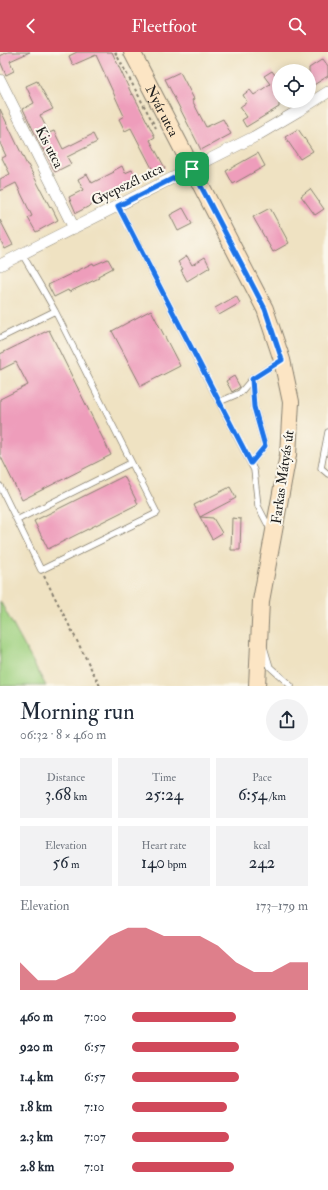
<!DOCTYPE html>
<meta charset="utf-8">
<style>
body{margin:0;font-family:"IM FELL Double Pica",serif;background:#f2f2f3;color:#1f2937;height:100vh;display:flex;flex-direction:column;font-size:15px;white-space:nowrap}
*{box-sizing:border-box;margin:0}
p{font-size:13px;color:#747a83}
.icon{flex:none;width:22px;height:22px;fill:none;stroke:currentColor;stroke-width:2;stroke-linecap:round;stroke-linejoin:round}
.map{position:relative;height:634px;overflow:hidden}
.panel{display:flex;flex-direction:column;background:#fff;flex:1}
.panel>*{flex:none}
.fabs{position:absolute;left:272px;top:12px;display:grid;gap:8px}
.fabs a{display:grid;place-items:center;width:44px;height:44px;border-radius:50%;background:#fff;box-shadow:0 2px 10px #0003;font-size:20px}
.pin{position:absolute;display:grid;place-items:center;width:34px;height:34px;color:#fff;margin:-17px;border-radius:8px;box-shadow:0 2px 6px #0006}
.round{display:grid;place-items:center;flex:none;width:42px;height:42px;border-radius:21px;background:#f2f2f3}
.head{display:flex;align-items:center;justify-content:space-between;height:68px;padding:0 20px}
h1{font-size:22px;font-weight:600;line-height:30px}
.metrics{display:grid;grid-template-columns:repeat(3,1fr);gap:6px;height:68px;padding:4px 20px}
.metrics div{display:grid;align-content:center;border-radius:0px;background:#f2f2f3;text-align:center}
.metrics b{font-size:17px;font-weight:600}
.metrics small{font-size:11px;font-weight:400}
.metrics p{font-size:11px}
.chart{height:112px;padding:8px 20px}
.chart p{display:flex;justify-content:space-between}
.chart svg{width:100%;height:72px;margin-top:4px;fill:#d1495b;opacity:.7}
ul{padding:0 20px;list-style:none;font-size:13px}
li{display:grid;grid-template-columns:64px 48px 1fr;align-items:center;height:30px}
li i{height:10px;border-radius:5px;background:#d1495b}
header{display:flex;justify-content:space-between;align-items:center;height:52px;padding:0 20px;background:#d1495b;color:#fff;font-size:18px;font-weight:600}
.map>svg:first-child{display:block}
.green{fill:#9fd180;stroke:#5e764e}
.building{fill:#ee9dbb}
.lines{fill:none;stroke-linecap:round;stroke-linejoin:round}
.lane-casing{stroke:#867f6f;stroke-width:7}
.street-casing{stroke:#867f6f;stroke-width:12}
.secondary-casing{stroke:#867f6f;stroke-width:18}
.path{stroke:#867f6f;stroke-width:2;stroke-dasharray:3 3;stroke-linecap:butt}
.lane{stroke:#fff;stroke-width:5.5}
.street{stroke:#fff;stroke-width:11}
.secondary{stroke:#fce5c4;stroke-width:16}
.route-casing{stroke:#fff;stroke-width:8}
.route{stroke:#1a73e8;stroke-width:5}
.labels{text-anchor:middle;stroke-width:4;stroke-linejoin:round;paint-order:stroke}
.street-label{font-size:14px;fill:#1c1c1c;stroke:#fbf7ec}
</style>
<header><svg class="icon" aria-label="back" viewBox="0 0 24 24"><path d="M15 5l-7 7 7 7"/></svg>Fleetfoot<svg class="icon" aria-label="search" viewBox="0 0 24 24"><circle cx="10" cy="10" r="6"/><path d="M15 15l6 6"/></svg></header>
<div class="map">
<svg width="328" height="634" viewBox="0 0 328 634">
<rect width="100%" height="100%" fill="#fbf7ec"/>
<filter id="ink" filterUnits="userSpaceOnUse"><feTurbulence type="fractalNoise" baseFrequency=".025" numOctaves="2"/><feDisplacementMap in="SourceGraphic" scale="8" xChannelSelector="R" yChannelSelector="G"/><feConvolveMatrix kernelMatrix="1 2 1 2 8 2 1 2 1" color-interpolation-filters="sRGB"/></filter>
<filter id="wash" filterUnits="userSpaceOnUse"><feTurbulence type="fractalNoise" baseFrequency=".012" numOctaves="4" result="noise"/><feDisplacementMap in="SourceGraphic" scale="16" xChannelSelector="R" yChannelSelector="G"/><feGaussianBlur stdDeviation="0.9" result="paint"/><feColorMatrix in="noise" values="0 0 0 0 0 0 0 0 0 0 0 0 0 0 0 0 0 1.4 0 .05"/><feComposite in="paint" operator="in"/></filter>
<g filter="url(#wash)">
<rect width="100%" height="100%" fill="#efe2c2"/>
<path class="green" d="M0,549l46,85h-46z"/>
<g id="blocks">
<path class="building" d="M8,0h22l-20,9 4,10 -8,4 -6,-14v-5z
M77,0h35l20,43 1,-1 22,43 -5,3 15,28 -10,6 -24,-46 -6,3 -6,-12 5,-3 -28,-61 -23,10 -4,-9z
M323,7l5,7v10l-19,12v-20z
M272,19l6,8h1v28l-33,20 -4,-7 5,-3 -7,-10 7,-5 -4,-7 7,-5 4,5 16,-11 -6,-8z
M180,20l14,27 -2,1 14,27 17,-8 8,15 -30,16 -36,-71z
M37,29l16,28 -13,6 9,18 5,-2 9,18 30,-15 4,8 -30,15 4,7 -16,8 -11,-23 -1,1 -20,-41 11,-6 -8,-17z
M0,57l27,56h1l22,42 1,-1 7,14 -22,12 -8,-14 4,-2 -16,-33 -16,8v-12l10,-5 -8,-16 4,-2 -6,-13z
M298,77l15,22 -13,8 -15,-22z
M258,101l7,13 -32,18 -7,-13z
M122,114l3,7 7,-3 6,11 -62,32 -7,-16 14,-7 -5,-11 9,-5 5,9 22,-11 -1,-1z
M310,137l14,20 -9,6 -14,-19z
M183,156l9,16 -14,7 -8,-16z
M270,156l19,35 -16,9 -20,-35z
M0,168l13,25 -8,4 -5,-10z
M187,204l5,9 13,-8 5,10 -23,14 -6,-11 2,-1 -5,-7z
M108,207l5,9 -15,8 1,2 -30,14 -1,-2 -14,7 -6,-12 45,-22 1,2z
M236,244l4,7 -21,12 -4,-7z
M151,258l29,56 -39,20 -29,-55z
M49,278l62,125 -89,45 -22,-45v-56l28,-14 -12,-23 -16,8v-16z
M234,324l6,11 -3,2 -5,3 -6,-11z
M124,424l14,28 -90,45 -14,-28z
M230,435l6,11 -36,19 -6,-12z
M200,465l13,1 9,15 -10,6z
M232,466l9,1 -1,31h-9z"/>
</g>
</g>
<g filter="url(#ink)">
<use href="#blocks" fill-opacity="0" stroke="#867f6f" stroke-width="1"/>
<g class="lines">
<defs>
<path id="lane" d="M118,154l136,264 4,36 12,23
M0,286l55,-27
M219,350l21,-9 12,-14 28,-18
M328,380l-7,36 7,6
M251,411l14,-17 -11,-39 -2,-28
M0,434l41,84 116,-57 -102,-202 -13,-23 -20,-34
M17,468l114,-57
M264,595l6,20 21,19"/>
<path id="street" d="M0,28l74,148
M0,213l254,-128 44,-26 30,-19"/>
<g id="secondary">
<path id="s1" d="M132,0l133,257 17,51 9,42 -3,53 -27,146 -4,85"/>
</g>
</defs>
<use href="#lane" class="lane-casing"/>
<use href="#street" class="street-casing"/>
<use href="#secondary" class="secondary-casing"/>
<path class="path" d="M115,0l41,76
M44,524l56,110"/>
<use href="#lane" class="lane"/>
<use href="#street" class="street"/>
<use href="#secondary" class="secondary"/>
</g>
</g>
<g class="lines" filter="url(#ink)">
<defs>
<path id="route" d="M192,117l73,140 17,51 -30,19 2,28 11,39 -14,17 -133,-257z"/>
</defs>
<use href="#route" class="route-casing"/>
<use href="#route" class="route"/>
</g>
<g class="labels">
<g class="street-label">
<text dy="5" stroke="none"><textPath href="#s1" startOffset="66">Nyár utca</textPath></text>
<text transform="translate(50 95) rotate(63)" y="5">Kis utca</text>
<text transform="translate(127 132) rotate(-26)" y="5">Gyepszél utca</text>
<text transform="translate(282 425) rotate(-82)" y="5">Farkas Mátyás út</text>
</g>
</g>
</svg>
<div class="fabs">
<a><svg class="icon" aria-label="locate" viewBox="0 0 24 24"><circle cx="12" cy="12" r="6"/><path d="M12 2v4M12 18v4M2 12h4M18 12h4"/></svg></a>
</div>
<div class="pin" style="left:192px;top:117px;background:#1e9e55"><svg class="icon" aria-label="arrive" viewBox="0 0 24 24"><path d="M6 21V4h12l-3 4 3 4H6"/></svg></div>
</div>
<section class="panel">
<div class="head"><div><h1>Morning run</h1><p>06:32 · 8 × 460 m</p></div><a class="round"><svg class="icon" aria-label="share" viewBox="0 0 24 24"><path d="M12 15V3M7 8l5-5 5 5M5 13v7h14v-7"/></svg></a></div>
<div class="metrics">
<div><p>Distance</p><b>3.68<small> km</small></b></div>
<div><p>Time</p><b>25:24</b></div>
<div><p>Pace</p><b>6:54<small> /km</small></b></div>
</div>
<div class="metrics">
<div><p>Elevation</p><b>56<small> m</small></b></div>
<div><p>Heart rate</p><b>140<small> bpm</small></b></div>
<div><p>kcal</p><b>242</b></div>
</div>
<div class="chart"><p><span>Elevation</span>173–179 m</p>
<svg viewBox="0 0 160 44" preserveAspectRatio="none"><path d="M0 44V27L10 38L20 38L30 33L40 22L50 11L60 6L70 6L80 11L90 11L100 11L110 17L120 27L130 33L140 33L150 27L160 27V44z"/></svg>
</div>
<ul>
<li><b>460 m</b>7:00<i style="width:59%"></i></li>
<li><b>920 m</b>6:57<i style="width:61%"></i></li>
<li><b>1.4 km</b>6:57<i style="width:61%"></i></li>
<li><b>1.8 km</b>7:10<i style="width:54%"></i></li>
<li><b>2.3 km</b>7:07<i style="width:55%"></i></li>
<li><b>2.8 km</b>7:01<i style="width:58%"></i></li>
</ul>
</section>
